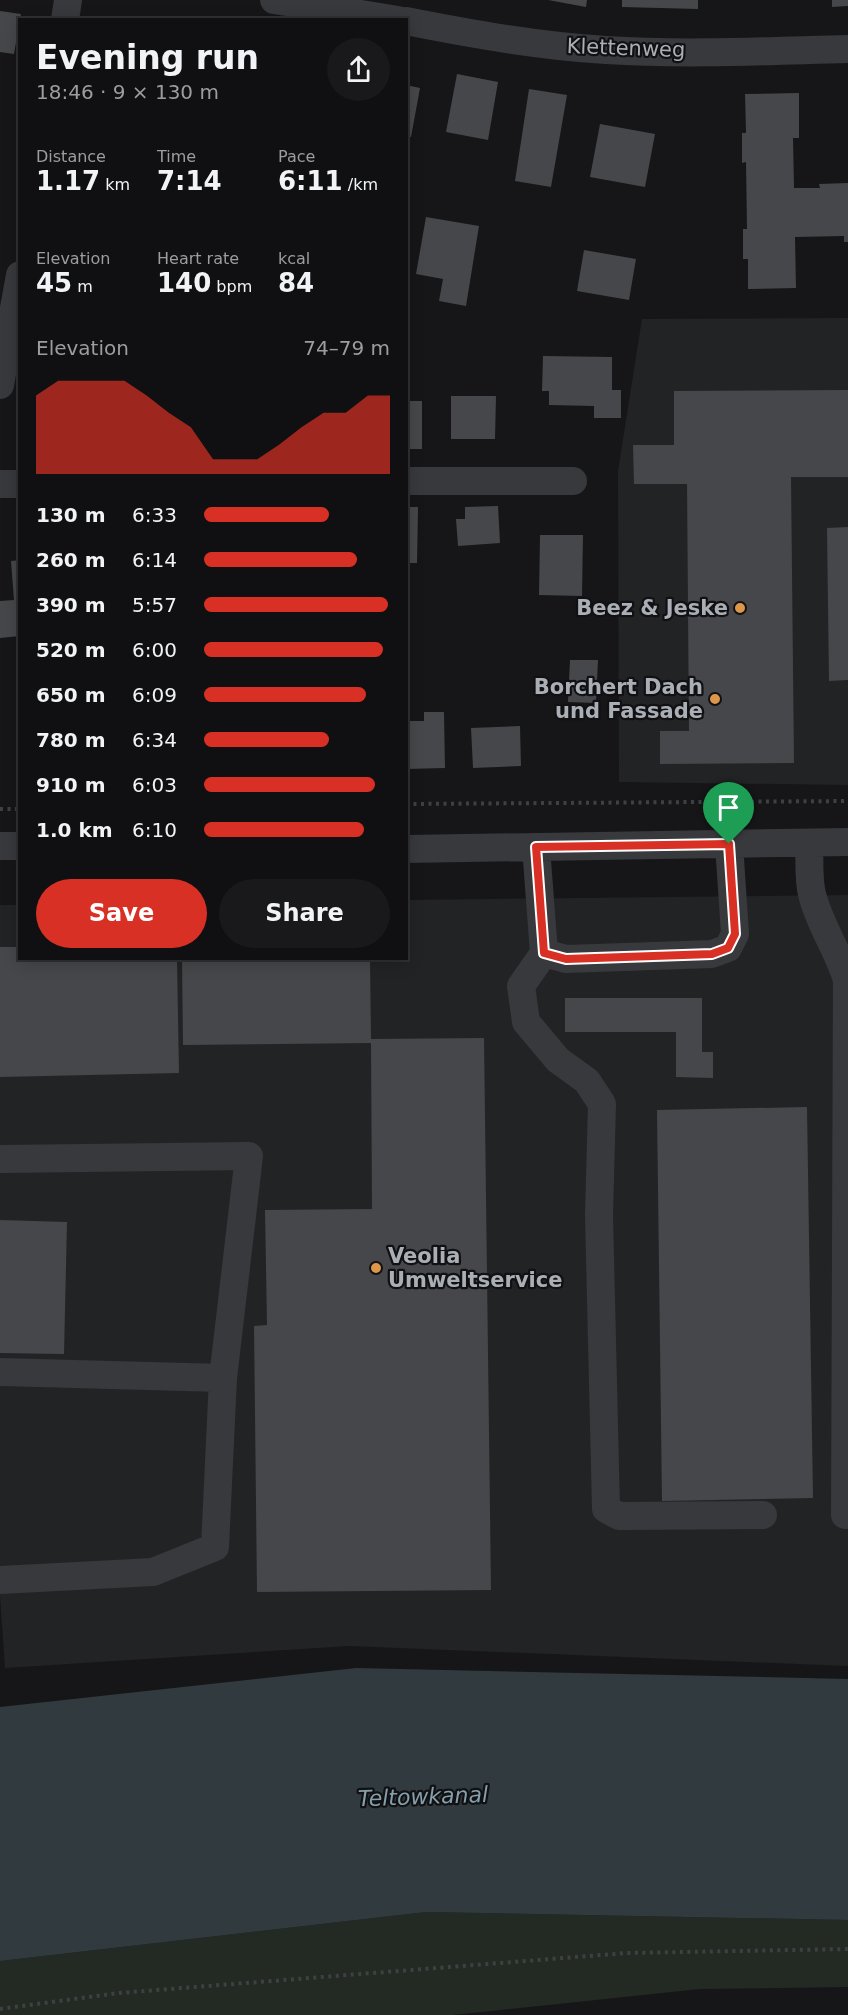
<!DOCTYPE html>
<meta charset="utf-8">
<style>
body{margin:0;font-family:"DejaVu Sans",sans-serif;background:#19191b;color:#f1f3f6;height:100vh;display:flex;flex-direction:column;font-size:22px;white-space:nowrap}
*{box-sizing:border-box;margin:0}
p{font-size:20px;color:#9c9d9f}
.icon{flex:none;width:33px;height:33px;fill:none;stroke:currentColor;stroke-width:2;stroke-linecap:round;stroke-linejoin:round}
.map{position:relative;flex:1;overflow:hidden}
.panel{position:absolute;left:18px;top:18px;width:390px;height:942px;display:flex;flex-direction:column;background:#101012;border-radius:0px;box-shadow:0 3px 15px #0003,0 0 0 2px #303032}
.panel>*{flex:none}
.pin{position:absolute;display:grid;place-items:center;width:51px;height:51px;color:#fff;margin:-62px -26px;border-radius:50% 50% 50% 0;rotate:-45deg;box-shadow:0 0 6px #0007}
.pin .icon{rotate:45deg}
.round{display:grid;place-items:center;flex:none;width:63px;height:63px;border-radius:32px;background:#19191b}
.head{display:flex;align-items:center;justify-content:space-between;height:102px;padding:0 18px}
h1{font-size:33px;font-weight:700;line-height:45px}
.metrics{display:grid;grid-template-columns:repeat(3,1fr);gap:9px;height:102px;padding:6px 18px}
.metrics div{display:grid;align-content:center}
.metrics b{font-size:26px;font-weight:700}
.metrics small{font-size:16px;font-weight:400}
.metrics p{font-size:16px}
.chart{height:168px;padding:12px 18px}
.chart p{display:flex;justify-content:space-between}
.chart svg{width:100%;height:108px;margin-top:6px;fill:#d93025;opacity:.7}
.button{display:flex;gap:12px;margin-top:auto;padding:12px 18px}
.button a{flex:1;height:69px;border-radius:36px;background:#d93025;color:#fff;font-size:24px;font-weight:700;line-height:69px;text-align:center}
.button a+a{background:#19191b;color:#f1f3f6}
ul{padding:0 18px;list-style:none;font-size:20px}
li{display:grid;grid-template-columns:96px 72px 1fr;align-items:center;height:45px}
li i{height:15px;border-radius:8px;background:#d93025}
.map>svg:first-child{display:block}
.built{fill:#222325}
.green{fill:#232a23}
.water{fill:#313a3f}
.building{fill:#45474a}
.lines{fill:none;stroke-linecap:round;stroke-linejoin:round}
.path{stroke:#3e4043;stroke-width:4;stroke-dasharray:3 4.5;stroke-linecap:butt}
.minor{stroke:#38393c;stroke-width:28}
.route-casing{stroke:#fff;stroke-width:12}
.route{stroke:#d93025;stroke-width:8}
.poi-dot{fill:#dc974a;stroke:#111113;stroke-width:2}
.labels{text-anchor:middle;stroke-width:4.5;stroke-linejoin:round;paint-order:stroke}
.street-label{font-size:21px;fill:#aaafb6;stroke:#111113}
.poi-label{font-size:21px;font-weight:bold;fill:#aaafb6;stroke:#111113;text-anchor:end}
.water-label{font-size:22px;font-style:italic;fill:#85a0ad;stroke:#111113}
</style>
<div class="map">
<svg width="848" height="2015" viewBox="0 0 848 2015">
<rect width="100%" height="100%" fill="#161618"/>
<path class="built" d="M848,318v467l-229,-3 -1,-311 24,-152z
M848,895v771l-499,-20 -344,22 -5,-72v-691h19l1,53h386l1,-58z"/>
<path class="green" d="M426,1912l422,8v67l-148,2 -248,26h-452v-54z"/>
<path class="water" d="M356,1668l492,11v241l-422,-8 -426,49v-254z"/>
<path class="building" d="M548,0h39l-1,7z
M622,0h76v9l-76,-2z
M832,0h16v6l-16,1z
M0,11l21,3 -7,40 -14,-2z
M457,74l41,8 -10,58 -42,-8z
M406,85l14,3 -9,49 -5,-1z
M529,89l38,6 -16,92 -36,-6z
M799,93v45h-6l1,50h26l-1,-4 29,-1v59h-4v-6l-49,1 1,51 -48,1v-30h-5v-30h4l-1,-67 -4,1v-30h4l-1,-39z
M600,124l55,10 -10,53 -55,-10z
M426,217l53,9 -13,80 -27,-5 4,-22 -27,-5z
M584,250l52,9 -7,41 -52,-9z
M543,356l69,1v33h9v28h-27v-12l-45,-1v-14h-7z
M848,390v87h-57l3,286 -134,1v-33h29l-2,-247h-53l-1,-39h41v-54z
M451,396h45l-1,43h-44z
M406,401h16v48h-16z
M498,506l2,37 -42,3 -2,-27h9v-12z
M406,507h12l-1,56h-11z
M848,527v153l-19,1 -2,-153z
M540,535h43l-1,61 -43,-1z
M20,560v76l-20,2v-37l14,-1 -3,-39z
M570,660h28l-2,43 -28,-1z
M424,712h20l1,56 -39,1v-48h18z
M520,726l1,40 -48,2 -2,-40z
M0,947h20v11h157l2,115 -179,4z
M182,958h188l1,81 113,-1 7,552 -234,2 -3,-266 13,-1 -2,-115 107,-1 -1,-166 -188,2z
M565,998h137v54h11v26l-37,-1v-45h-111z
M807,1107l6,391 -151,3 -5,-391z
M0,1220l67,2 -3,132 -64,-1z"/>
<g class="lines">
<path class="path" d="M406,804l442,-3
M0,809h20
M0,2009l119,-16 508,-40 221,-4"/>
<path class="minor" d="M274,0l124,20
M65,20l3,-20
M406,21c66,13 133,25 200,29 80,5 161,1 242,-1
M0,385l20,-110
M406,481h167
M0,484h20
M809,843c1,16 -1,36 3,51 7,30 26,56 35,86l-2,535
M0,846h20
M536,847l8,106 22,6 146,-5 16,-6 7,-14 -6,-90
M406,849l442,-7
M544,953l-23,33 5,36 32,38 29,21 15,23 -3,111 7,294 13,7 144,-1
M0,1159l249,-3 -26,222 -223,-6
M0,1580l153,-8 62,-25 8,-169"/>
</g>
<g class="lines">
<defs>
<path id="route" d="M729,844l6,90 -7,14 -16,6 -146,5 -22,-6 -8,-106z"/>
</defs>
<use href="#route" class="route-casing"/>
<use href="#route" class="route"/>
</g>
<g class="poi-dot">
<circle cx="740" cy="608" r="6"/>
<circle cx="715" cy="699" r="6"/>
<circle cx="376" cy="1268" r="6"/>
</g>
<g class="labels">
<g class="street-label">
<text transform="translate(626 48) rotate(2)" y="7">Klettenweg</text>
</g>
<g class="poi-label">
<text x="728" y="615">Beez &amp; Jeske</text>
<text x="703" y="694">Borchert Dach<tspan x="703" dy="24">und Fassade</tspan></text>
<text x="388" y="1263" text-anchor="start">Veolia<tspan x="388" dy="24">Umweltservice</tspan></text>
</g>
<g class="water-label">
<text transform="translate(423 1796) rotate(-2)" y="8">Teltowkanal</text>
</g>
</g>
</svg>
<div class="pin" style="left:729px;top:844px;background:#1e9e55"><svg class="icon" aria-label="arrive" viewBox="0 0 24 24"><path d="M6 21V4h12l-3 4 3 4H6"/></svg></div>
<section class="panel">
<div class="head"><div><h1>Evening run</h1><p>18:46 · 9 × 130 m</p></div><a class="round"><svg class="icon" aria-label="share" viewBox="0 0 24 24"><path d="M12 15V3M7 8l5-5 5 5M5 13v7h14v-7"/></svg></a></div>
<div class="metrics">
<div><p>Distance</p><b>1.17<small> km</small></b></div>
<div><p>Time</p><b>7:14</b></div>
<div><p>Pace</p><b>6:11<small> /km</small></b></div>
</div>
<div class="metrics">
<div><p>Elevation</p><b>45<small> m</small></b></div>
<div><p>Heart rate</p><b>140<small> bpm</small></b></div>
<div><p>kcal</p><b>84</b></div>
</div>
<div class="chart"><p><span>Elevation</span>74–79 m</p>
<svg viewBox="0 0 160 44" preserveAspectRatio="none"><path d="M0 44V12L10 6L20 6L30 6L40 6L50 12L60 19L70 25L80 38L90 38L100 38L110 32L120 25L130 19L140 19L150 12L160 12V44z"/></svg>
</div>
<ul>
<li><b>130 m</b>6:33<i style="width:67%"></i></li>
<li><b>260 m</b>6:14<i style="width:82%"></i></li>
<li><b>390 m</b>5:57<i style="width:99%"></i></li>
<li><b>520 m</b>6:00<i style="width:96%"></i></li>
<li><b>650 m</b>6:09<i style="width:87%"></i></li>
<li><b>780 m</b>6:34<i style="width:67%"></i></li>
<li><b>910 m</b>6:03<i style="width:92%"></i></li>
<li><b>1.0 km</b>6:10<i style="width:86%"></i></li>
</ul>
<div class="button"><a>Save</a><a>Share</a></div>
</section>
</div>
